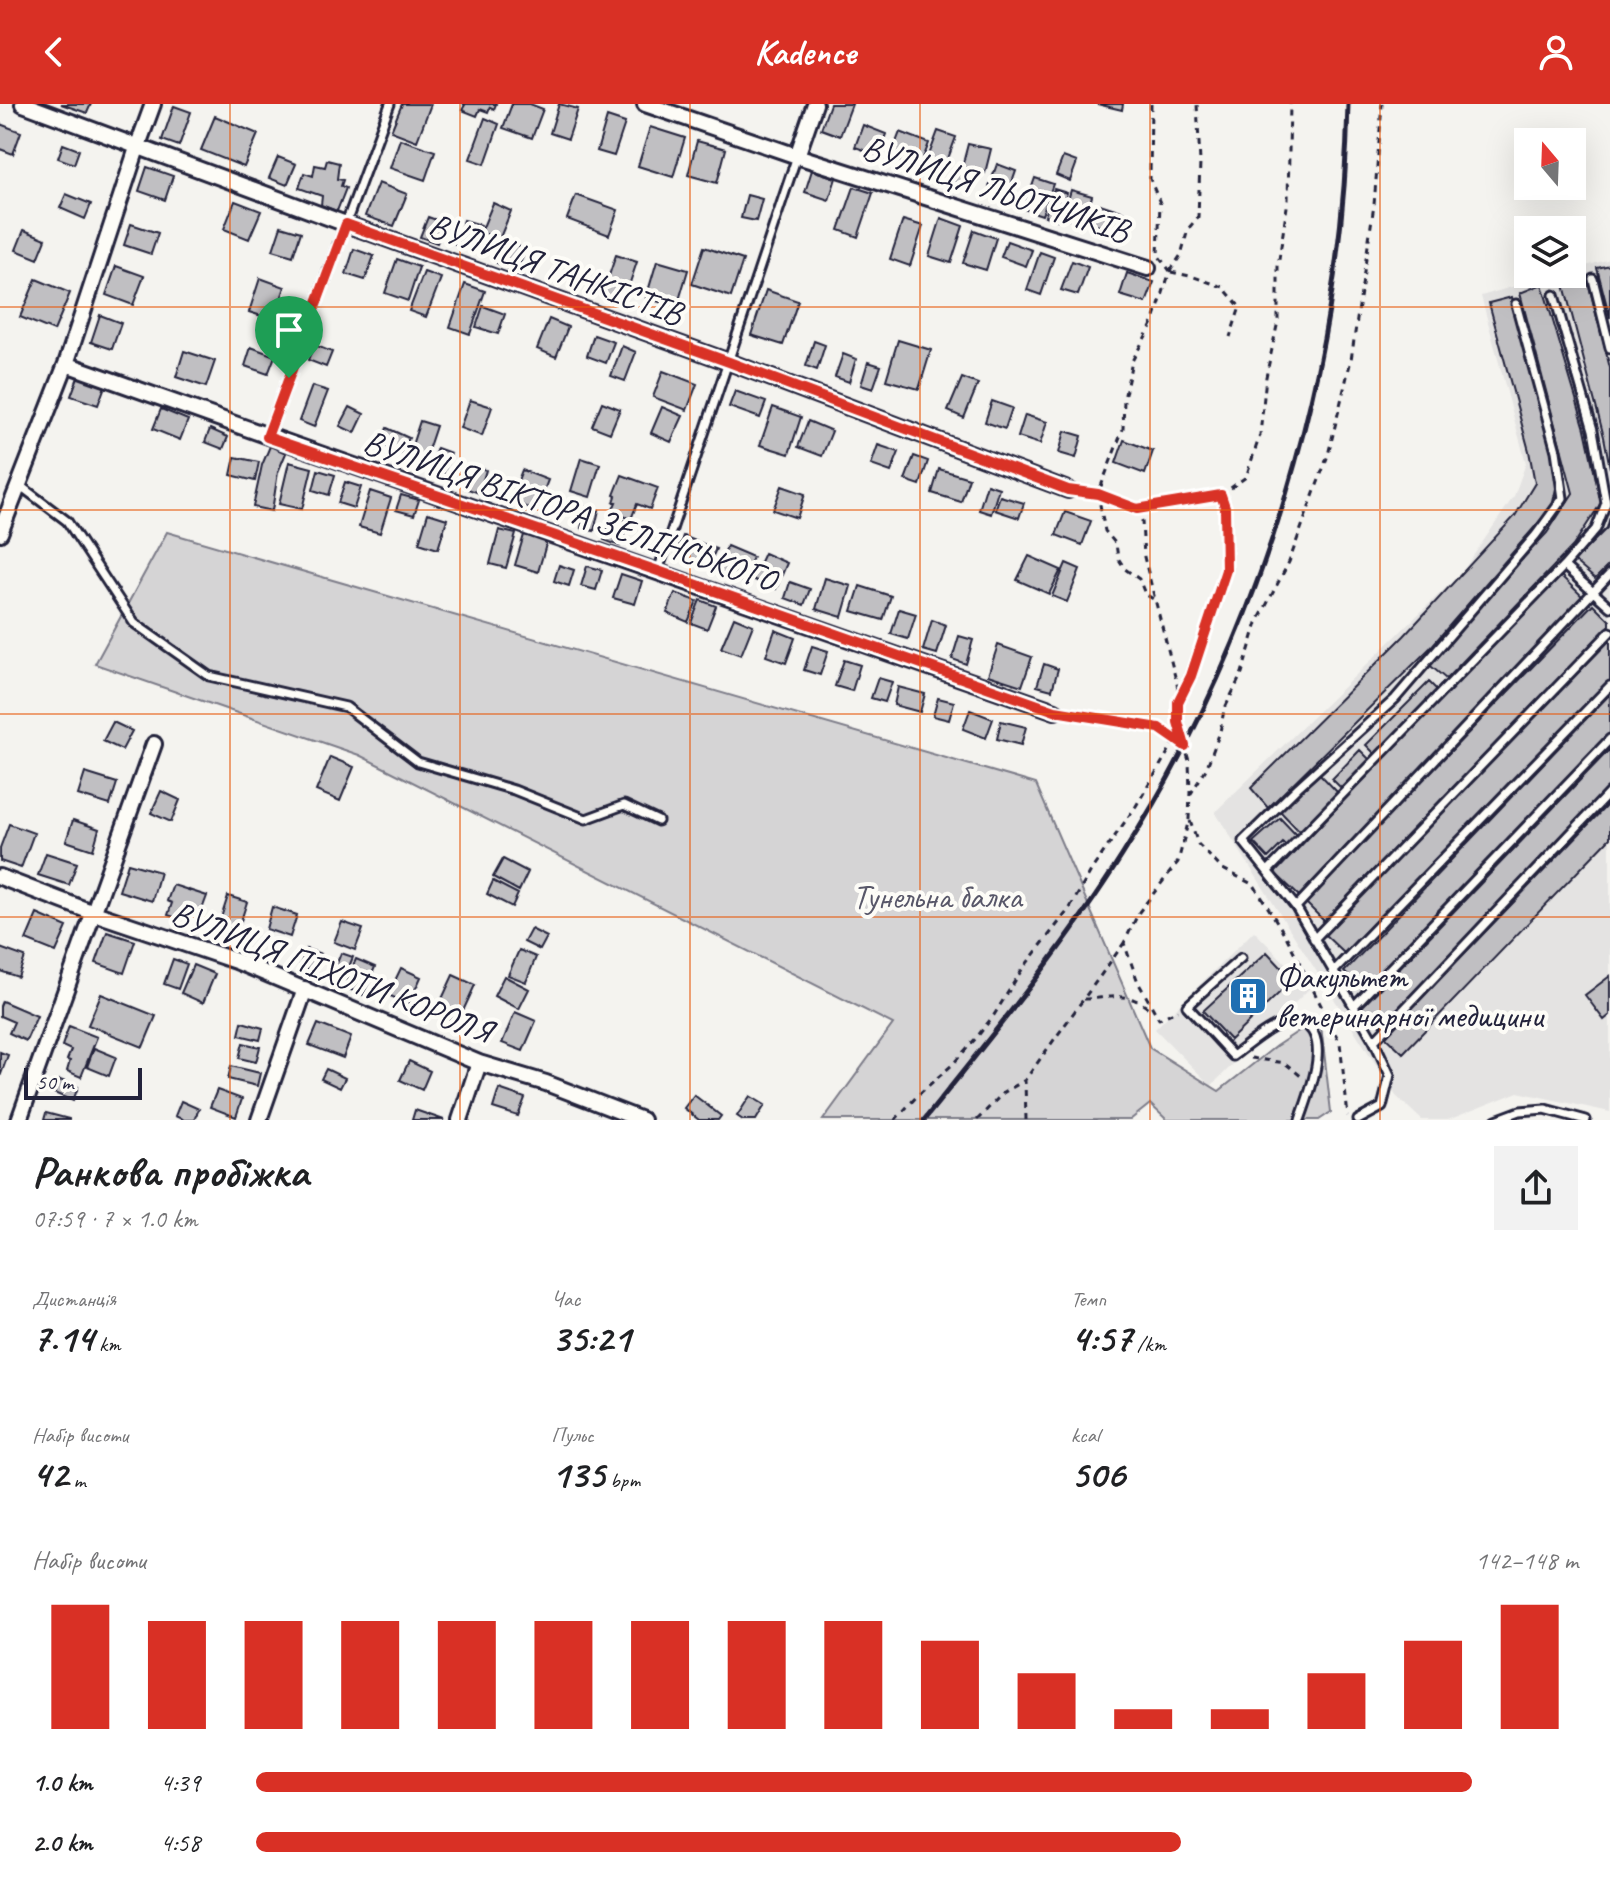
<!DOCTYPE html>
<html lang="uk">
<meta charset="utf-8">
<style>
body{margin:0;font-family:Caveat,sans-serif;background:#f2f2f2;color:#202124;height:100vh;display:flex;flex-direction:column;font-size:30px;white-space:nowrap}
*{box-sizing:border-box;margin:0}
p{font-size:26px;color:#757577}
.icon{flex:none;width:44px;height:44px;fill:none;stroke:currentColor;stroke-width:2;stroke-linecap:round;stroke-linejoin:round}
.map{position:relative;height:1016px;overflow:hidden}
.panel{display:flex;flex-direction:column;background:#fff;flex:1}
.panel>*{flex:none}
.needle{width:52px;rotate:341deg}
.buttons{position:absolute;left:1514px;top:24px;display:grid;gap:16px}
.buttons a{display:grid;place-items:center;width:72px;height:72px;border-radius:0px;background:#fff;box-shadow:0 8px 32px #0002;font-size:40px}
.scale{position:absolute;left:24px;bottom:20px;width:118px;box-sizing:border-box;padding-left:8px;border:4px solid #22223b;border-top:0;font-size:22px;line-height:28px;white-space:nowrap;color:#22223b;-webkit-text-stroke:6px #fdfcf7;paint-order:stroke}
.pin{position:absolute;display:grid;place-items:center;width:68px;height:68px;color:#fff;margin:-82px -34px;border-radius:50% 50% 50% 0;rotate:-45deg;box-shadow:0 0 8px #0007}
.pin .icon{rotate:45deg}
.round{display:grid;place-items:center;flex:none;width:84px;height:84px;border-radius:0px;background:#f2f2f2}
.summary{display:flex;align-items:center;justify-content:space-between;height:136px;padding:0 32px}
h1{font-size:44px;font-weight:700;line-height:60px}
.metrics{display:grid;grid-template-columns:repeat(3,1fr);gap:12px;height:136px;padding:8px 32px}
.metrics div{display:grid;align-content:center}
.metrics b{font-size:40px;font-weight:700}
.metrics small{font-size:22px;font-weight:400}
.metrics p{font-size:22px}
.chart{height:224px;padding:16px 32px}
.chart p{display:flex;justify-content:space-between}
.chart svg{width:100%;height:144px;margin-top:8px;stroke:#d93025;stroke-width:6}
ul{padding:0 32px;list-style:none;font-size:26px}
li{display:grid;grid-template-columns:128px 96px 1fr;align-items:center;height:60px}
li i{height:20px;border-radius:10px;background:#d93025}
header{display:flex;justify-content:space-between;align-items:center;height:104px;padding:0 32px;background:#d93025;color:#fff;font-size:36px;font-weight:700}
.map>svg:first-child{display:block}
.built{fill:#e4e3e2}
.green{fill:#d5d4d5;stroke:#7c7b88;stroke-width:2}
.building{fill:#c0bfc2;stroke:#22223b;stroke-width:2}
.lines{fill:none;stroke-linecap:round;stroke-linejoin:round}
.service-casing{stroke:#22223b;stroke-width:13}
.minor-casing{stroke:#22223b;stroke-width:20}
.path{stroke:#22223b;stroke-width:3;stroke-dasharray:6 6;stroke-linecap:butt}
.service{stroke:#fdfcf7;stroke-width:7}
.minor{stroke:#fdfcf7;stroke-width:14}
.rail{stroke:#22223b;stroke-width:5}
.route-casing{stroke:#fff;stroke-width:16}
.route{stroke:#d93025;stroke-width:10}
.grid{fill:none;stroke:#e8590c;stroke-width:2;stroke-opacity:0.55}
.labels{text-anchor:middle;stroke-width:8;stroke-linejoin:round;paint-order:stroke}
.street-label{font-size:34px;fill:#22223b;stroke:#fdfcf7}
.park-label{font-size:34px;fill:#585769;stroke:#fdfcf7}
.poi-label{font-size:34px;fill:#22223b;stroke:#fdfcf7;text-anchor:start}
</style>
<header><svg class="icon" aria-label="back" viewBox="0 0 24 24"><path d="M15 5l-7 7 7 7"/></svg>Kadence<svg class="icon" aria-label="person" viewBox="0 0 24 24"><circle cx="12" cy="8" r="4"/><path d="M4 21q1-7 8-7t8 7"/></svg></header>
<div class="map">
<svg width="1610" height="1016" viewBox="0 0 1610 1016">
<rect width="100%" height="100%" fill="#f4f3ef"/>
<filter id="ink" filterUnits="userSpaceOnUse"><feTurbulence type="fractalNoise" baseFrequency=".0125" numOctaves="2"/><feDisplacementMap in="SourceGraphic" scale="16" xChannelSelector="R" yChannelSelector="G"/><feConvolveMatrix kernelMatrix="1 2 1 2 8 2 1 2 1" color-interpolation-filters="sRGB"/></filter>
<g filter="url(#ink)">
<path class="built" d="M1610,155v853l-92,-20 -70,28h-26l-26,-24 -181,-284 248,-241 51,-75 12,-33 -45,-167 76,-22h15v-4z
M1254,827l56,57 -99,98 -56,-57z"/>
<path class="green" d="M167,428l869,252 114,264 69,43 57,-45 44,-29 11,95 -12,8h-152l-17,-16 -20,16h-307l70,-96 -534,-269 -264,-91z"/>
<path class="building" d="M61,0h30l-4,9z
M402,0h29l-14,37 -26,-10z
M463,0h33l-2,5 -4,-2 -2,5 -8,-3 -3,7 -15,-6 3,-5z
M512,0h18l13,5 -11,29 -29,-10z
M559,0l19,5 -10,30 -18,-6z
M830,0h22l-12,32 -19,-7z
M1097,0h26l-1,6z
M174,2l17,6 -12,34 -17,-6z
M215,12l43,18 -14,33 -43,-17z
M607,13l18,6 -11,33 -17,-5z
M485,14l14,6 -14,40 -15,-5z
M0,20l21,8 -8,22 -13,-5z
M863,21l23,9 -8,21 -23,-8z
M650,23l35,11 -12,39 -35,-11z
M938,27l18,6 -13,35 -18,-6z
M900,28l29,11 -10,26 -29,-11z
M400,35l35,12 -10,29 -35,-12z
M697,37l29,8 -9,34 -29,-8z
M63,40l16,6 -5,14 -16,-6z
M968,40l23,5 -6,24 -23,-6z
M278,53l18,7 -9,21 -18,-7z
M1063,53l14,5 -7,19 -14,-6z
M327,56l12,3 -2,16 6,1 -2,6 5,2 -9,23 -16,-6 1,-9 -23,-8 5,-15 9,3 2,-11 10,2z
M997,60l19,7 -8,23 -19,-7z
M147,63l26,9 -8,24 -26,-9z
M958,65l19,8 -6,14 -18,-8z
M812,66l24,8 -7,22 -24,-8z
M1035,74l18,6 -11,31 -18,-6z
M378,79l29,11 -13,32 -29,-10z
M854,83l19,6 -15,44 -19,-7z
M1054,85l13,4 -9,27 -13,-4z
M1071,86l21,6 -7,27 -22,-6z
M66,90l25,10 -6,15 -25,-11z
M576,91l42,15 -9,25 -42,-16z
M747,91l15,4 -6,22 -15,-3z
M235,97l26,10 -12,28 -25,-10z
M493,99l18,8 -12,29 -18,-8z
M1100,100l24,8 -7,20 -24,-8z
M428,113l17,6 -8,20 -17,-6z
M941,114l22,8 -12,37 -22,-7z
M464,116l17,5 -9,25 -17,-6z
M903,116l20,6 -13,40 -20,-7z
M131,120l27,9 -7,21 -27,-9z
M281,122l20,6 -8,24 -20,-6z
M24,126l22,9 -8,20 -22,-9z
M974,126l22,8 -10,32 -23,-7z
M505,136l21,10 -10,22 -21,-10z
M1007,137l25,9 -6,16 -25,-9z
M704,143l39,13 -12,37 -39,-13z
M354,145l20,7 -9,24 -19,-6z
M1040,148l14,5 -13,38 -14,-5z
M616,151l21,7 -14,41 -21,-7z
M397,155l22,8 -11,34 -23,-8z
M657,157l31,9 -11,37 -31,-9z
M1072,157l16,6 -10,28 -17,-5z
M1610,161v53l-13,-50z
M116,162l28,10 -11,29 -27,-10z
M424,168l17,6 -15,39 -17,-6z
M1127,169l27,9 -8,21 -26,-8z
M1586,170l24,94v100l-6,-31 -41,-156z
M260,174l25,9 -11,33 -25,-8z
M36,175l34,14 -16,38 -34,-14z
M465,180l20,7 -15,43 -20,-7z
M1542,180l43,145 16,74 -28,43 -127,133 -20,-17 121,-129 26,-40 -53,-200z
M766,186l32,11 -15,44 -32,-10z
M1512,193l46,182 -6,28 -122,141 -162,160 -17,-20 153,-152 111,-120 20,-33 -6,-32 -40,-148z
M483,202l22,8 -7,20 -22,-7z
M100,211l21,8 -9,26 -21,-7z
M549,215l19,8 -12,30 -19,-8z
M594,231l20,7 -8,21 -19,-7z
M898,236l33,10 -12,39 -33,-9z
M814,237l11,4 -8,25 -11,-4z
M314,241l18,7 -6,15 -18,-7z
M622,242l14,6 -11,29 -14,-5z
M251,243l24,9 -7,18 -23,-8z
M184,247l31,10 -9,26 -30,-10z
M843,250l13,5 -7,23 -14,-5z
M868,258l13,4 -8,23 -12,-4z
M663,267l34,13 -10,26 -34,-13z
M78,273l27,9 -7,19 -27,-9z
M962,274l16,6 -14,34 -16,-7z
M312,282l16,5 -14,36 -15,-6z
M735,287l31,11 -6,16 -31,-11z
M470,296l22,7 -10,29 -22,-8z
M992,297l20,7 -7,21 -20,-7z
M602,298l18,7 -10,24 -18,-7z
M350,303l14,7 -9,19 -15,-7z
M662,303l21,9 -12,26 -20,-9z
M773,303l28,10 -12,37 -29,-9z
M161,305l27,11 -8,20 -27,-11z
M1025,311l22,7 -7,22 -22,-7z
M420,317l16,5 -12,36 -16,-5z
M808,317l24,10 -10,25 -24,-9z
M387,324l22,10 -8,16 -21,-11z
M210,325l18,8 -5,12 -18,-7z
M1065,327l17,5 -6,22 -17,-5z
M1124,336l29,11 -8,23 -29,-11z
M878,341l21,7 -8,20 -20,-7z
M270,342l16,7 -8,19 -6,39 -19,-4 9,-42z
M437,344l14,5 -8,21 -14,-5z
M914,352l14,5 -8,24 -15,-5z
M235,353l24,5 -4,19 -24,-6z
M581,354l19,6 -10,33 -19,-6z
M289,358l23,6 -10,41 -23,-5z
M472,361l14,5 -7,23 -14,-5z
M939,365l30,9 -8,24 -29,-9z
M318,366l17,5 -6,20 -16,-5z
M522,366l26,10 -12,31 -26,-10z
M622,371l36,13 -8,21 -13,-5 -6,15 -19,-7 4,-10h-2l2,-6 -2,-1z
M345,378l16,5 -7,21 -16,-5z
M987,380l12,4 -8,26 -12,-4z
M782,382l23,8 -8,24 -24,-8z
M370,387l21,7 -11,35 -21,-6z
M401,391l18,5 -5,15 -18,-5z
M1000,392l24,7 -5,15 -24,-8z
M586,403l13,3 -5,21 -13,-3z
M1065,408l26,9 -9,24 -26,-10z
M428,409l19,6 -9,30 -19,-6z
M612,412l17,6 -9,24 -16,-6z
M1610,413v47l-15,15 -21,-18 33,-33z
M499,426l17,4 -10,34 -16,-4z
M524,431l23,6 -9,31 -23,-7z
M683,432l33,13 -9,20 -32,-13z
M727,442l26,11 -10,25 -26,-10z
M764,449l23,10 -11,26 -24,-10z
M1029,452l32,14 -12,24 -32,-14z
M1066,459l14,6 -13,33 -15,-6z
M559,461l15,5 -5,16 -15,-5z
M587,462l15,4 -6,20 -15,-4z
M621,470l21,7 -7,23 -22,-6z
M1559,470l24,23 -284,299 -24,-23z
M825,474l26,8 -9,31 -26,-8z
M790,478l20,7 -6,16 -19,-7z
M860,482l31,10 -8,24 -31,-9z
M675,489l22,8 -9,21 -21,-9z
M700,496l16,6 -9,23 -16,-6z
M1593,500l17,17v4l-286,296 -19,-19z
M899,505l17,5 -8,25 -17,-5z
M734,513l19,8 -12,30 -20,-7z
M932,516l14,5 -9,29 -14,-4z
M775,526l20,8 -9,25 -20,-7z
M959,532l14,4 -7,24 -14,-5z
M1610,536v42l-266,271 -21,-20z
M998,541l34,12 -10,29 -34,-11z
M812,542l16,5 -8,24 -16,-5z
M844,556l16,5 -8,26 -17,-5z
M1044,560l14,5 -6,21 -15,-4z
M878,574l14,4 -7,20 -14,-4z
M1429,578l9,9 -62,64 -10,-10z
M898,583l27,7 -5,18 -26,-7z
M1610,590v41l-245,256 -21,-19z
M938,594l16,4 -5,18 -16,-4z
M970,606l23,9 -7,19 -23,-9z
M1001,617l25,6 -5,18 -24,-6z
M113,618l19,9 -10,19 -19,-9z
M1610,645v39l-229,238 -19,-19z
M1360,646l11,11 -28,29 -11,-11z
M330,653l24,10 -14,34 -24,-10z
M1318,668l22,23 -39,38 -22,-23z
M85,669l32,10 -7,22 -32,-10z
M161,687l19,9 -9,22 -20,-9z
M1610,698v36l-207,215 -18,-17z
M1280,714l19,20 -11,10 -5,-5 -15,15 -15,-16z
M73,716l26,9 -6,21 -27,-9z
M9,720l25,9 -13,35 -21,-7v-13z
M46,749l31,10 -8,22 -31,-10z
M503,755l25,13 -9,19 -26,-14z
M128,759l32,9 -8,29 -33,-10z
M493,777l25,13 -6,13 -25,-13z
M173,781l34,11 -6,16 -16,-5 -5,12 -12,-4 4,-12 -5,-2z
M228,792l19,6 -9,28 -19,-6z
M272,803l25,8 -7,22 -24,-8z
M37,810l30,13 -11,25 -30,-12z
M342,818l21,7 -8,21 -21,-8z
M531,825l16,8 -7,13 -16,-8z
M107,828l28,9 -11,32 -28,-10z
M0,844l25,9 -7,20 -18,-6z
M306,845l15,5 -6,18 -15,-6z
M519,846l17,7 -10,25 -18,-7z
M1267,848l26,28 -63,60 -27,-29z
M341,849l12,4 -11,27 -12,-4z
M173,855l14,5 -9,25 -14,-5z
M356,855l19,8 -12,28 -19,-8z
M193,861l22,9 -12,29 -22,-10z
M401,864l20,9 -12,27 -21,-9z
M453,871l22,10 -18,39 -22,-10z
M504,872l25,13 -10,20 -25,-13z
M1610,872v39l-6,5 -19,-25z
M101,890l55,22 -13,31 -55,-22z
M2,897l35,15 -11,25 -17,-8 5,-11 -14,-6v-10z
M515,908l21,9 -13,30 -21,-8z
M242,918l21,6 -3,12 -21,-5z
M318,920l33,13 -8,21 -34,-13z
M69,922l28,11 -16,40 -14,-6 3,-10 -3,-1 4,-10 -9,-4z
M243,939l17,4 -4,15 -17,-4z
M94,944l22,9 -7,19 -22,-9z
M0,948l8,3 -8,22z
M409,957l21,10 -8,19 -22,-10z
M231,962l29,7 -3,13 -29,-7z
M326,965l19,9 -5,10 -19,-9z
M60,976l18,7 -5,14 -19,-8z
M499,985l26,9 -7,18 -25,-8z
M217,986l25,9 -6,18 -26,-10z
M694,991l27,21 -3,4h-19l-15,-12z
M750,992l15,9 -9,15h-13l-6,-4z
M181,997l18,8 -5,11h-10l-9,-4z
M415,1006l29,10h-32z
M46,1009l23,6v1h-25z"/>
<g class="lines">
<defs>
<path id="service" d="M1593,175l17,69
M1554,191l39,135 13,73 -10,26 -32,37
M268,330l122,-330
M18,380l49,37 67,102 75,53 137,31 72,55 96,28 72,29 38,-14 34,16
M658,467l139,-415
M1268,767l296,-305 46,41
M1296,803l314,-333
M1314,835l296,-307
M1241,854l-54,48 46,50c16,-12 33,-27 52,-34 7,-2 12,-2 18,1 30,15 5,73 -3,97
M1333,868l277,-286
M1354,902l256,-267
M1374,937l236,-249
M1358,1016l24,-13 8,-32 -16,-34 -78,-134 -53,-66 55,-54 97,-88 141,-164 27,-37 -7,-47 -40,-147
M1496,1016l24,-9 25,-2 41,11"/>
<path id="minor" d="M23,0l323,120 383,138 339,128
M645,0l152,52 351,112
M797,52l18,-52
M66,260c329,118 660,231 989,347
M0,429l66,-169 72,-219 15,-41
M0,773l94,36 142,48 243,102 67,20 96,37
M19,1016l135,-376
M259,1016l46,-131
M460,1016l19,-57"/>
</defs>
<use href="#service" class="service-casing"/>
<use href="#minor" class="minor-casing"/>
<path class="path" d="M1151,0l-1,75 10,24 -2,52 12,16 -16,50 -22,40 -8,38 -1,30 -25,65 7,37 11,13 2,14 7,11 14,10 6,15 10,6
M1170,167l11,-16 7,-26 10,-12 2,-55 -3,-58
M1171,168l23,5 29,10 17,20 -10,30
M1081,388l17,2 39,15 84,-14 25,-18 14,-42 6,-58 12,-56v-55l10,-66 2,-96
M1137,405l5,12 2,36 34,131v34l11,39 1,31 -1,27 -11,43 -39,50 -15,31 14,39 21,37 19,-9
M1179,594l12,-22 35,-106 -1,-63 -4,-12
M1071,610l88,14 25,17
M1190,691l16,-26 14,-37 4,-22 18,-37 15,-50 32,-61 39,-107 23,-95 23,-155 8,-101
M1190,717l8,23 23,24 33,17 33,53 53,105 8,73
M1084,895c17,0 35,-6 51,1 6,2 11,7 17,10
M1251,954l34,5 17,14
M895,1016l24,-26 33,-29 25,-28 17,-22 27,-44 49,-63 22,-39 44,-63 40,-67 2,-16
M977,1016l26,-27 22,-13
M1026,1016l-1,-40 99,-137"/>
<use href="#service" class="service"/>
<use href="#minor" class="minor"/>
<path class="rail" d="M924,1016c69,-86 140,-172 199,-266 140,-220 220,-489 225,-750"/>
</g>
</g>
<g class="lines" filter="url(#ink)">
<defs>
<path id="route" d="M346,120l383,138 339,128 30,4 39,15 84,-14 4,12 1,63 -35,106 -13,26v20l7,24 -26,-18 -104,-17 -397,-140 -391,-134z"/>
</defs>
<use href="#route" class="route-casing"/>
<use href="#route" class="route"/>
</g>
<path class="grid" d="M230,0v1016M460,0v1016M690,0v1016M920,0v1016M1150,0v1016M1380,0v1016M0,203h1610M0,406h1610M0,610h1610M0,813h1610"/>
<defs>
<symbol id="building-square" viewBox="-11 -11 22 22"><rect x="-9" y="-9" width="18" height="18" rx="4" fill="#1f6fb2" stroke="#fdfcf7"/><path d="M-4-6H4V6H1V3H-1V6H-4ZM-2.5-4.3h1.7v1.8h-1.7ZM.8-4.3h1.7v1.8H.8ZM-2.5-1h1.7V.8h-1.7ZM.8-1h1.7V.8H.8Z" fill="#fff"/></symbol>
</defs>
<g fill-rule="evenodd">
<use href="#building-square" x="1226" y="870" width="44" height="44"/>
</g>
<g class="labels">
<g class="street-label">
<text transform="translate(996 84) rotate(18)" y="12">ВУЛИЦЯ ЛЬОТЧИКІВ</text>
<text transform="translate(556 164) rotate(20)" y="12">ВУЛИЦЯ ТАНКІСТІВ</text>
<text transform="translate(570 406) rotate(19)" y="12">ВУЛИЦЯ ВІКТОРА ЗЕЛІНСЬКОГО</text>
<text transform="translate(332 867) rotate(21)" y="12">ВУЛИЦЯ ПІХОТИ КОРОЛЯ</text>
</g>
<g class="park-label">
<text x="937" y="804">Тунельна балка</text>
</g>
<g class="poi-label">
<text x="1276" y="884">Факультет<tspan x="1276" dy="39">ветеринарної медицини</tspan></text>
</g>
</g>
</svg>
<div class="buttons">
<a><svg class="needle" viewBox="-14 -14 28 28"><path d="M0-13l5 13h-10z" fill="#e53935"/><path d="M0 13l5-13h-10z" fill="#757577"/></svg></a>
<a><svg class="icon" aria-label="layers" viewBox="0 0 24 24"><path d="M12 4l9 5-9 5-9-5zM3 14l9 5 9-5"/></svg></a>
</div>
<div class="scale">50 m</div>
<div class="pin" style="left:289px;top:274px;background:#1e9e55"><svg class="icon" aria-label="arrive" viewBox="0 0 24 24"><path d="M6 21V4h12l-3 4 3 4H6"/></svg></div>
</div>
<section class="panel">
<div class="summary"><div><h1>Ранкова пробіжка</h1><p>07:59 · 7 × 1.0 km</p></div><a class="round"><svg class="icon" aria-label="share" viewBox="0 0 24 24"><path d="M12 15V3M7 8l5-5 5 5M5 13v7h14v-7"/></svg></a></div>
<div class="metrics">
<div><p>Дистанція</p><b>7.14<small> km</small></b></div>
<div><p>Час</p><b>35:21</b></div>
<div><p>Темп</p><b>4:57<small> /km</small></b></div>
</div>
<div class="metrics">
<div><p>Набір висоти</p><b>42<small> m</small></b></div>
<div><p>Пульс</p><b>135<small> bpm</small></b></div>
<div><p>kcal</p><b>506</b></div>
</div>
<div class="chart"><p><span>Набір висоти</span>142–148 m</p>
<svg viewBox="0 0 160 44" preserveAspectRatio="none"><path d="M5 44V6M15 44V11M25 44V11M35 44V11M45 44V11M55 44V11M65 44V11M75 44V11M85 44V11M95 44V17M105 44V27M115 44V38M125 44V38M135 44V27M145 44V17M155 44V6"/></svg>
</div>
<ul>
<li><b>1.0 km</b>4:39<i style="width:92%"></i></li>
<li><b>2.0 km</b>4:58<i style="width:70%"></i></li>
</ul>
</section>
